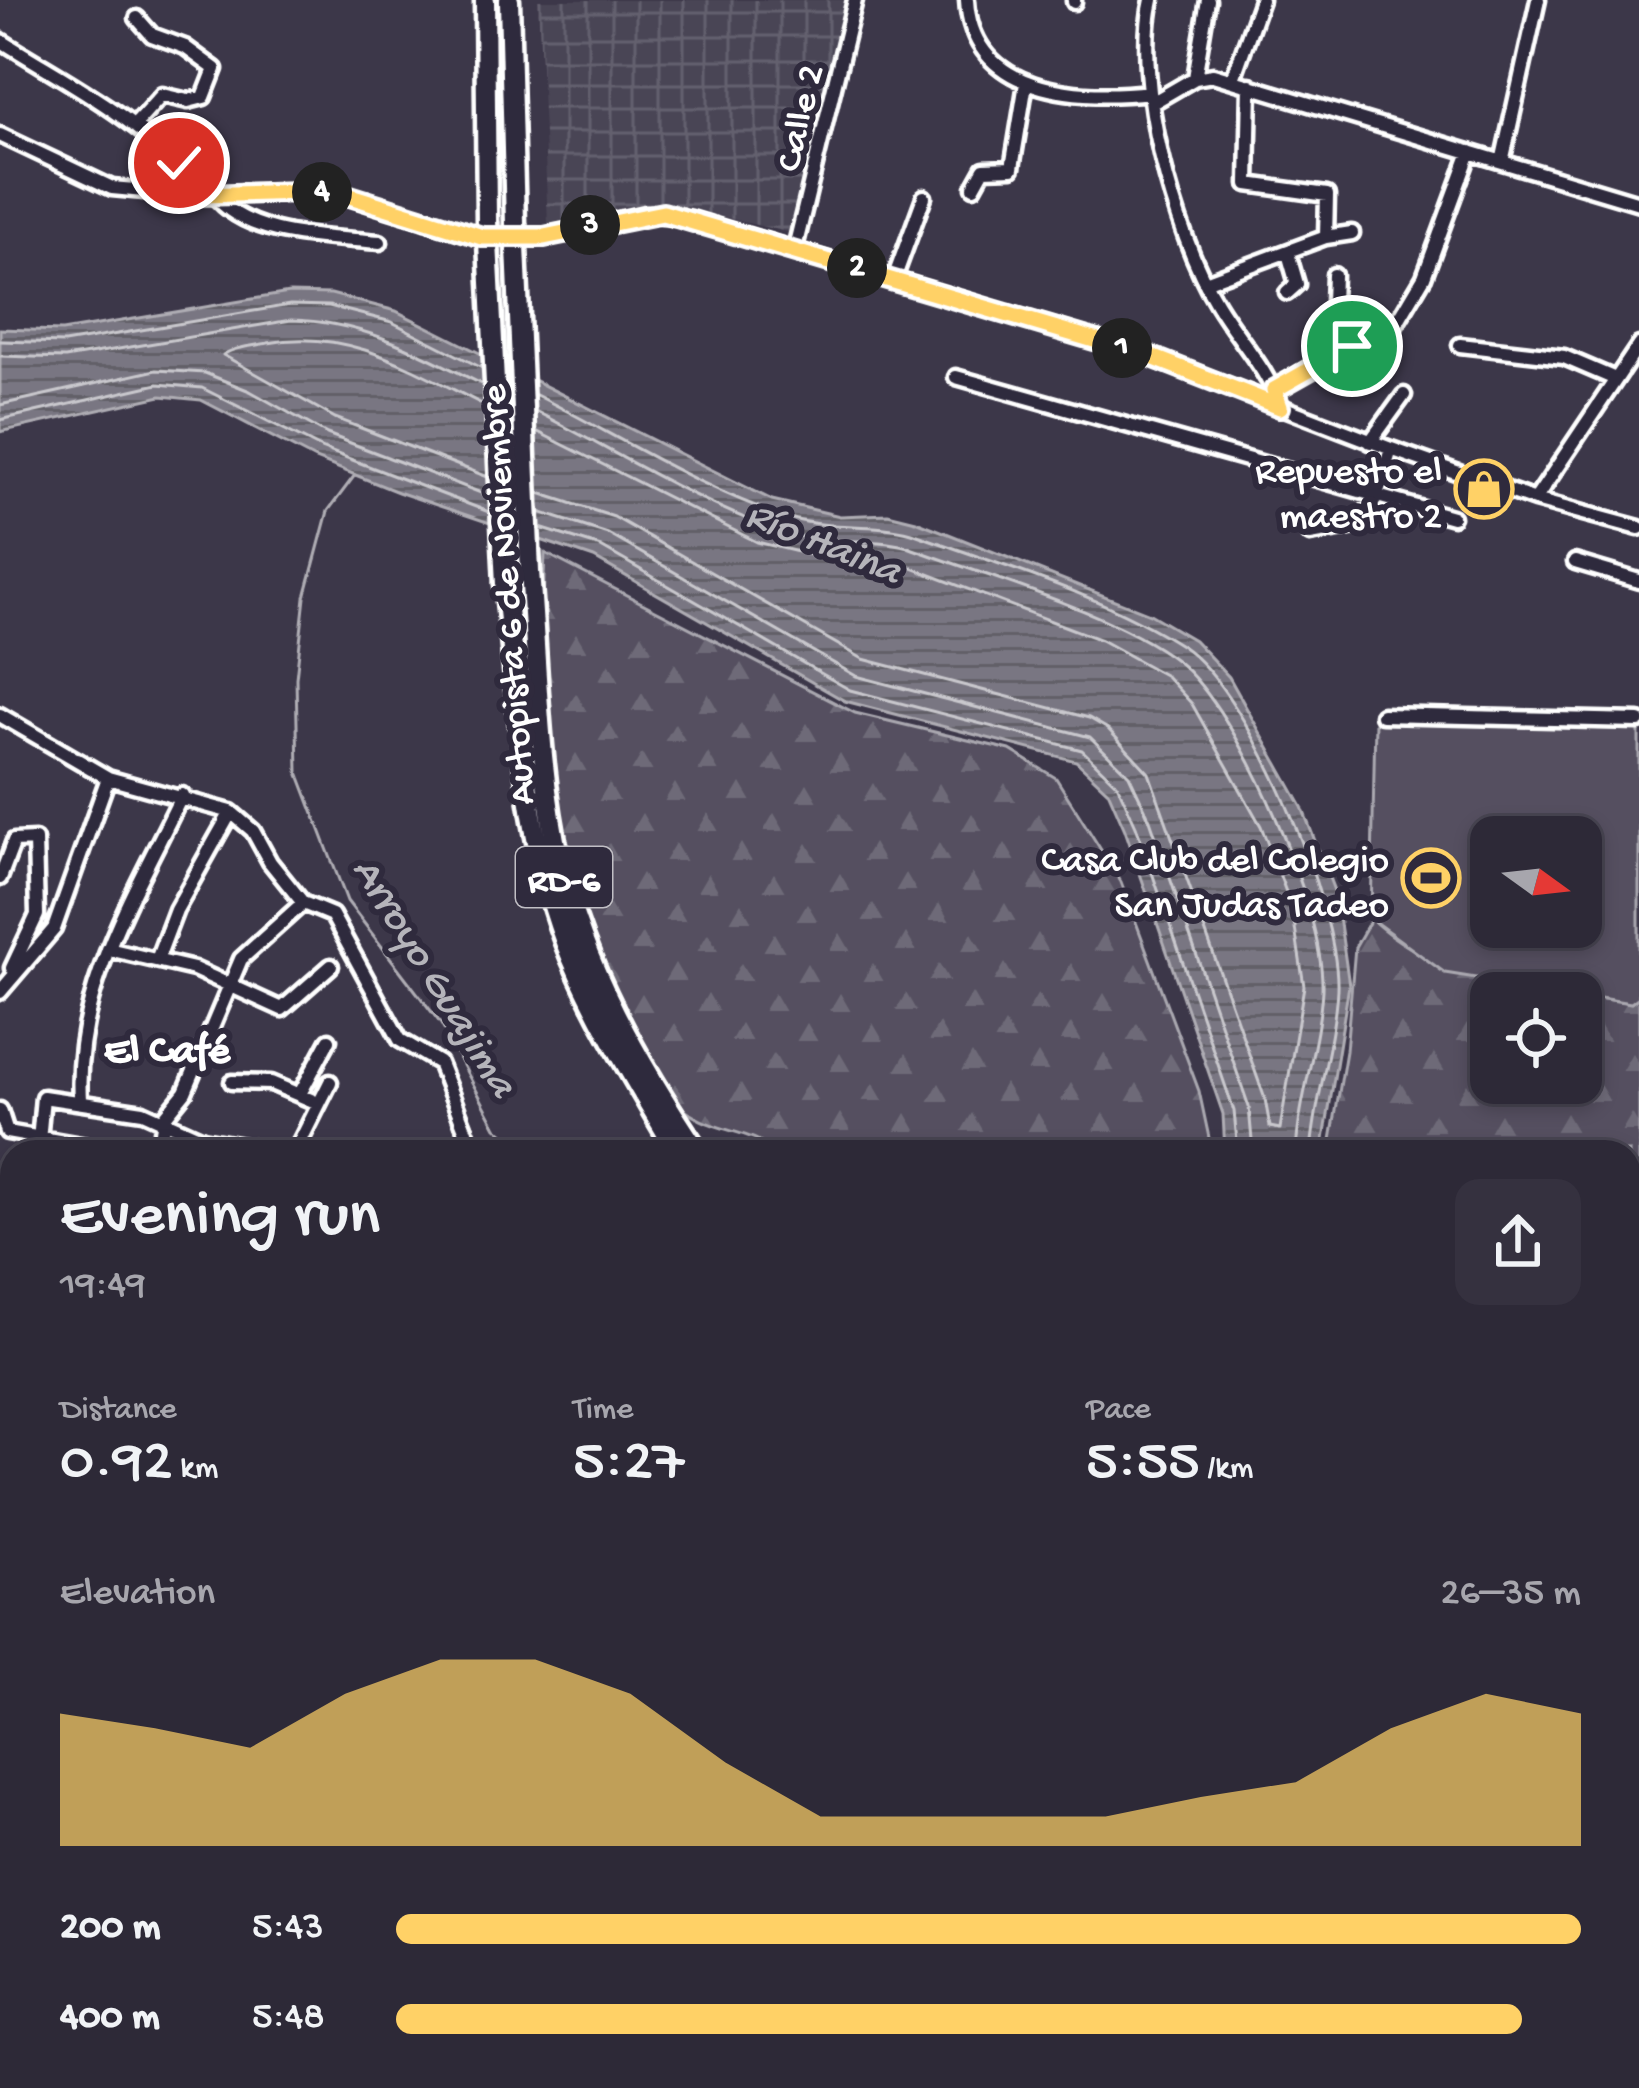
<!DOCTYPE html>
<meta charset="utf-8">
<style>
body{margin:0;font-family:"Gochi Hand",sans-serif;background:#35313f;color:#f1f3f6;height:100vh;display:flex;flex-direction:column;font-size:45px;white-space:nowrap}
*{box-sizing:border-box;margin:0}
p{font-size:39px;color:#a7a6ad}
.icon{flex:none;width:66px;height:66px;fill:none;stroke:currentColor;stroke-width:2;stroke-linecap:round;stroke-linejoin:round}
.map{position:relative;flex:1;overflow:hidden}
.drawer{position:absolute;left:0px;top:1140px;width:1641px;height:948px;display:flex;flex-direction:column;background:#2d2937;border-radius:36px 36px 0 0;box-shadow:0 6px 18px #0003,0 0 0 3px #484552}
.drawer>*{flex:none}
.needle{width:78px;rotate:105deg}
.fabs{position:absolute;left:1470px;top:816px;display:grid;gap:24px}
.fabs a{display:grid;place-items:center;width:132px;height:132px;border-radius:24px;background:#2d2937;box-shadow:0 6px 18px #0003,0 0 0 3px #484552;font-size:60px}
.pin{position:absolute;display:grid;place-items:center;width:102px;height:102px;color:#fff;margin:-51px;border:6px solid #fff;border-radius:50%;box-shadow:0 3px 12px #0007}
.km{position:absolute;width:60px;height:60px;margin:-30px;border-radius:50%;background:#222;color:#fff;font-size:33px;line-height:60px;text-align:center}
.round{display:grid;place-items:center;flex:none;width:126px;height:126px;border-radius:24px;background:#35313f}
.headline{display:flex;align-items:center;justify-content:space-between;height:204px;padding:0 60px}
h1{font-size:66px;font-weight:600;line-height:90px}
.figures{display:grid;grid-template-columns:repeat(3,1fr);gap:18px;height:204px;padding:12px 60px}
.figures div{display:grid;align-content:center}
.figures b{font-size:60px;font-weight:600}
.figures small{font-size:33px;font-weight:400}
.figures p{font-size:33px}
.chart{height:336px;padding:24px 60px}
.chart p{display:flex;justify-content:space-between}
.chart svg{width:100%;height:216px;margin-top:12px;fill:#ffd166;opacity:.7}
ul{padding:0 60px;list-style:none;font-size:39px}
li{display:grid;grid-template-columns:192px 144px 1fr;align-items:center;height:90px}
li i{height:30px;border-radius:15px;background:#ffd166}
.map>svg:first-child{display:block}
.industrial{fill:url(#industrial-grid)}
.forest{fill:url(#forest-firs);stroke:#aaa8b0;stroke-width:3}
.park{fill:#555060;stroke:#aaa8b0;stroke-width:3;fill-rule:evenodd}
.water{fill:url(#water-rules);stroke:#afadb4;stroke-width:3}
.pier{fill:#3c3749}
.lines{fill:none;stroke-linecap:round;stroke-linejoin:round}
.shore{stroke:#c9c8cd;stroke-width:3}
.stream{stroke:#afadb4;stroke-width:3}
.minor-casing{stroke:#fff;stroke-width:21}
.highway-casing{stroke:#fff;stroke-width:27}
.minor{stroke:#2f2a3d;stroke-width:12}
.highway{stroke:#2f2a3d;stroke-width:18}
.highway-bridge-casing{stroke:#fff;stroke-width:27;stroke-linecap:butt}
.highway-bridge{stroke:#2f2a3d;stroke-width:18}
.route-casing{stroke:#fff;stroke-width:24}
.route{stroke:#ffd166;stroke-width:15}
.labels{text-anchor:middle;stroke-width:12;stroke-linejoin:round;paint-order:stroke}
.shield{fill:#2f2a3d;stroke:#c1bfc5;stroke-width:3}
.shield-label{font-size:36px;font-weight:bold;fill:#fff}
.street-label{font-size:39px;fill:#fff;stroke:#2f2a3d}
.poi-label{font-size:39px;fill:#fff;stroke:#2f2a3d;text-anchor:end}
.water-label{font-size:42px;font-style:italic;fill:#b5b4ba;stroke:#2f2a3d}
.neighbourhood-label{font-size:42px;font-weight:bold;fill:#fff;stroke:#2f2a3d}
</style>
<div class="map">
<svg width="1639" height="2088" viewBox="0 0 1639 2088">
<defs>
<pattern id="industrial-grid" width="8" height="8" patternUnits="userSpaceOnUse" patternTransform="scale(3)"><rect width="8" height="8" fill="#494455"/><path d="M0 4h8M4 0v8" fill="none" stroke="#64606e"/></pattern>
<pattern id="forest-firs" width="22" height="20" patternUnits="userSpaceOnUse" patternTransform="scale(3)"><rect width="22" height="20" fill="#555060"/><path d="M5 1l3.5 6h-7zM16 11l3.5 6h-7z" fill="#6e6a78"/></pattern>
<pattern id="water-rules" width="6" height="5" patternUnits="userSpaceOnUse" patternTransform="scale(3)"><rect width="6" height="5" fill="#797682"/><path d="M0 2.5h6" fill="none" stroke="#626167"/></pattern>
</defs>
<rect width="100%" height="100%" fill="#3c3749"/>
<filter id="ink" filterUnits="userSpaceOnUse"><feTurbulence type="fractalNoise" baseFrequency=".00833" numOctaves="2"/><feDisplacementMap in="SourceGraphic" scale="24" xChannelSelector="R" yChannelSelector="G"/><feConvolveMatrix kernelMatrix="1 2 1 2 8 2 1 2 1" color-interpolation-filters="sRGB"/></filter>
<g filter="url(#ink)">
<path class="industrial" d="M538,0h310l-57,233 -125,-29 -118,20z"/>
<path class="forest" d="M545,553l310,160 155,37 46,28 65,104 78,209 13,61h-438c-26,-27 -69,-16 -102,-54 -14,-16 -23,-38 -33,-56 -82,-147 -103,-322 -94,-489z
M1371,919c52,48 121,64 189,74h-69v90h90v-87l50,7 8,-6v400l-10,10v-255h-300l17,-101 9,-104z"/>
<path class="park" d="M1375,721l264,6v270l-8,6 -186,-30 -74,-54zM1491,837h90v90h-90z
M1629,1554l10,1v219l-10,1z"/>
<path class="water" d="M289,293l42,1 65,17 376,189 68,16 48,-2 28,7 234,93 44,26 35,37 73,130 34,89 13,89 -27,167h-97l-2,-38 -98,-284 -17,-39 -32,-30 -231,-60 -251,-143 -196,-66 -83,-33 -114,-59 -40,-4 -161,36v-103l62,2z
M1639,1428v127l-10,-1v-118z"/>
<path class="pier" d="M487,350l42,21 7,174 -42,-13z"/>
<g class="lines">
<path class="shore" d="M0,341l64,2 226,-38 39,1 63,16 90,46
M0,356l65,2 226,-38c72,1 129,33 192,65
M534,394c79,39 176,101 259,125 40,11 80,3 119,14 89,33 190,61 270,113 68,45 158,262 155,343 -3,55 -22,109 -26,163
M0,405l156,-35 49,3 45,18 77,43 162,62
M484,405c-69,-34 -136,-78 -216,-62 -15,3 -33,4 -45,12l112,63 153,59
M535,411c74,37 185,106 262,125 37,8 74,1 111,11 76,29 206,65 269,114 63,50 148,248 145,329 -3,54 -23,108 -26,162
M0,420l158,-36 44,4 119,60 168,64
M536,431l221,111 78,19 67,3 199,76 65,36 26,28 69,122 31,82 12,78 -24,143 -10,-2 -5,-28 -116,-326 -41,-44 -19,-11 -226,-59 -249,-142 -75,-24
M539,512l69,22 248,142 234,61 39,38 21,45 99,287 4,45
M540,528l61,19 249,143 232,60 35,34 19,42 98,285 4,41"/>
<path class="stream" d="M355,475l-27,36 -23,86 -9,81 2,94 49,129 94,123 55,103 28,25
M996,2076l6,12"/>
<defs>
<path id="minor" d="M967,0c5,94 110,100 183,92
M1152,0c-19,80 22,234 65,304 21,35 50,64 63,103
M1074,2v-2
M0,40c72,46 151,82 201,155
M1195,78l13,-78
M1233,79l28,-79
M1250,85l-2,99 79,11 -1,42
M1152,103l43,-25 18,-3 426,128
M134,126l28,-31 26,6 16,-4 11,-28 -30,-22 -33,-12 -15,-17
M0,135l112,53 76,7 146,-3 148,45h62l101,-23 46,5 461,138 239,92 144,51 104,28
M1502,162l36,-162
M974,187l10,-18 28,-1 14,-85
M214,194c32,45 116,43 166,48
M795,248l60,-248
M1334,275l-1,28 19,43
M894,279l30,-82
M1205,282l121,-45 26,-4
M1287,293l10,-9 -9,-31
M1460,345l104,12 49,21
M956,377l496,140
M1274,390l58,-36 51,-12 9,-11 32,-54 46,-125
M1370,442l34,-47
M1535,500l104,-155
M1310,534l46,-8 20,-27 15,-50
M1575,562l64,19
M0,715l108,63 123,34 22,19 17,31 33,41 29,12 68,125 39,23 28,71 1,18
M1382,715l257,6
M0,878l14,-37 21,-1 2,75 -25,53
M108,949l86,20 88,40 49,-43
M157,960l19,-50 55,-98
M0,992l54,-63 54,-151
M232,1082l39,1 47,20
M301,1092l28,-52
M80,1100c-7,-111 56,-209 102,-305
M0,1110l7,22 114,20
M38,1152l5,-55 100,15 60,27 76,13
M159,1152l5,-34 21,-26 56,-133 62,-56
M295,1152l35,-70
M0,1321l12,-11
M0,1372l12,-1
M0,1475h12
M0,1512l12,7
M0,1545l12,7
M0,1684l12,11
M1629,1781l10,-1
M0,1783l12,17
M1629,1850l10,1
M0,1908l12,-13
M1629,1916l10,2
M107,2076l10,12
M1199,2076l3,12
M1323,2076l43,12
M6,2088l19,-12
M1283,2088l8,-12
M1433,2088l6,-12"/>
<path id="highway" d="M485,0l2,222
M509,0l6,223
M530,572c8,96 8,197 30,292 23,102 80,202 138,288
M505,584c15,124 18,257 66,373 29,68 69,131 106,195
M1129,2076l4,12
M1149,2076l4,12"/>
</defs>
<use href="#minor" class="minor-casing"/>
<use href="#highway" class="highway-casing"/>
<use href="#minor" class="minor"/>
<use href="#highway" class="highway"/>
<defs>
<path id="highway-bridge" d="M487,222l18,362
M515,223l15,349"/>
</defs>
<use href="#highway-bridge" class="highway-bridge-casing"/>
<use href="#highway-bridge" class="highway-bridge"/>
</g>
</g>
<g class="lines" filter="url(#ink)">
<defs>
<path id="route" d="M179,163l22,32 133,-4 148,46h62l119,-24 489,144 128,50 -6,-17 78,-44"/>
</defs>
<use href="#route" class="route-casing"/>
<use href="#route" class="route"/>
</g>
<defs>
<symbol id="shop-ring" viewBox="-11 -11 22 22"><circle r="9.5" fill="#2f2a3d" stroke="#ffd166" stroke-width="1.5"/><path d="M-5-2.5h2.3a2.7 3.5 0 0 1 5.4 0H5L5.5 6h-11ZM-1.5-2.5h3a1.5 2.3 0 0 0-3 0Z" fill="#ffd166"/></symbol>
<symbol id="stadium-ring" viewBox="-11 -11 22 22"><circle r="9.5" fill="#2f2a3d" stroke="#ffd166" stroke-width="1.5"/><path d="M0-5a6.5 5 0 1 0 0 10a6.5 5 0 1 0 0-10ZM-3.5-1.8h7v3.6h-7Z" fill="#ffd166"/></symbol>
</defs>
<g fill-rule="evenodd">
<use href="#shop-ring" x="1451" y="456" width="66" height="66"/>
<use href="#stadium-ring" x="1398" y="845" width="66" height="66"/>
</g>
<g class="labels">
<rect class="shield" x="516" y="847" width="96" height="60" rx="9"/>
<g class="shield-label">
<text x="564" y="890">RD-6</text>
</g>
<g class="street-label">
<text transform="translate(796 117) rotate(-77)" y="14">Calle 2</text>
<text transform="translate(504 595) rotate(-94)" y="14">Autopista 6 de Noviembre</text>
</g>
<g class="poi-label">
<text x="1442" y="481">Repuesto el<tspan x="1442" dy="45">maestro 2</tspan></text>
<text x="1389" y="870">Casa Club del Colegio<tspan x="1389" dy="45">San Judas Tadeo</tspan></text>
</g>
<g class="water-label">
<text transform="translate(825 539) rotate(22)" y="15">Río Haina</text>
<text transform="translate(438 975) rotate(58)" y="15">Arroyo Guajima</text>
</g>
<g class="neighbourhood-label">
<text x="167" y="1061">El Café</text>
</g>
</g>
</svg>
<div class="fabs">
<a><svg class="needle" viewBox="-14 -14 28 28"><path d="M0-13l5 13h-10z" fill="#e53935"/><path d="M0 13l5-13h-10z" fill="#a7a6ad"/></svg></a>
<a><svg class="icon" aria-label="locate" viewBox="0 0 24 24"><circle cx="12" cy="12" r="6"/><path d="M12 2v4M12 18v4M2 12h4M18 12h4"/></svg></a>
</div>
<div class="pin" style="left:1352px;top:346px;background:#1e9e55"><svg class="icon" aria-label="arrive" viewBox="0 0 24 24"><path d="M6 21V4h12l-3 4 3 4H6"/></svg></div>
<div class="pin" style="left:179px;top:163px;background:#d93025"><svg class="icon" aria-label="check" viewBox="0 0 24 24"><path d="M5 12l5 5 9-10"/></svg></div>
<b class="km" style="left:1122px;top:348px">1</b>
<b class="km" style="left:857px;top:268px">2</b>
<b class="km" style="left:590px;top:225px">3</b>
<b class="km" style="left:322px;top:192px">4</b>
<section class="drawer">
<div class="headline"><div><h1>Evening run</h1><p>19:49</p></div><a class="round"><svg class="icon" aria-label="share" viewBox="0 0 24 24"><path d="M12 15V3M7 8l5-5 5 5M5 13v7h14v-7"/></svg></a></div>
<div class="figures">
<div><p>Distance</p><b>0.92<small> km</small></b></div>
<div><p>Time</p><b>5:27</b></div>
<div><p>Pace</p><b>5:55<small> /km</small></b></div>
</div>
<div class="chart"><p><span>Elevation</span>26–35 m</p>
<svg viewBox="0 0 160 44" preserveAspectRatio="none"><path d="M0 44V17L10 20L20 24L30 13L40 6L50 6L60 13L70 27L80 38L90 38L100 38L110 38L120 34L130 31L140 20L150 13L160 17V44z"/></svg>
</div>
<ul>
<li><b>200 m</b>5:43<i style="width:100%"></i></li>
<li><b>400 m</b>5:48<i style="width:95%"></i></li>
</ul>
</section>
</div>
